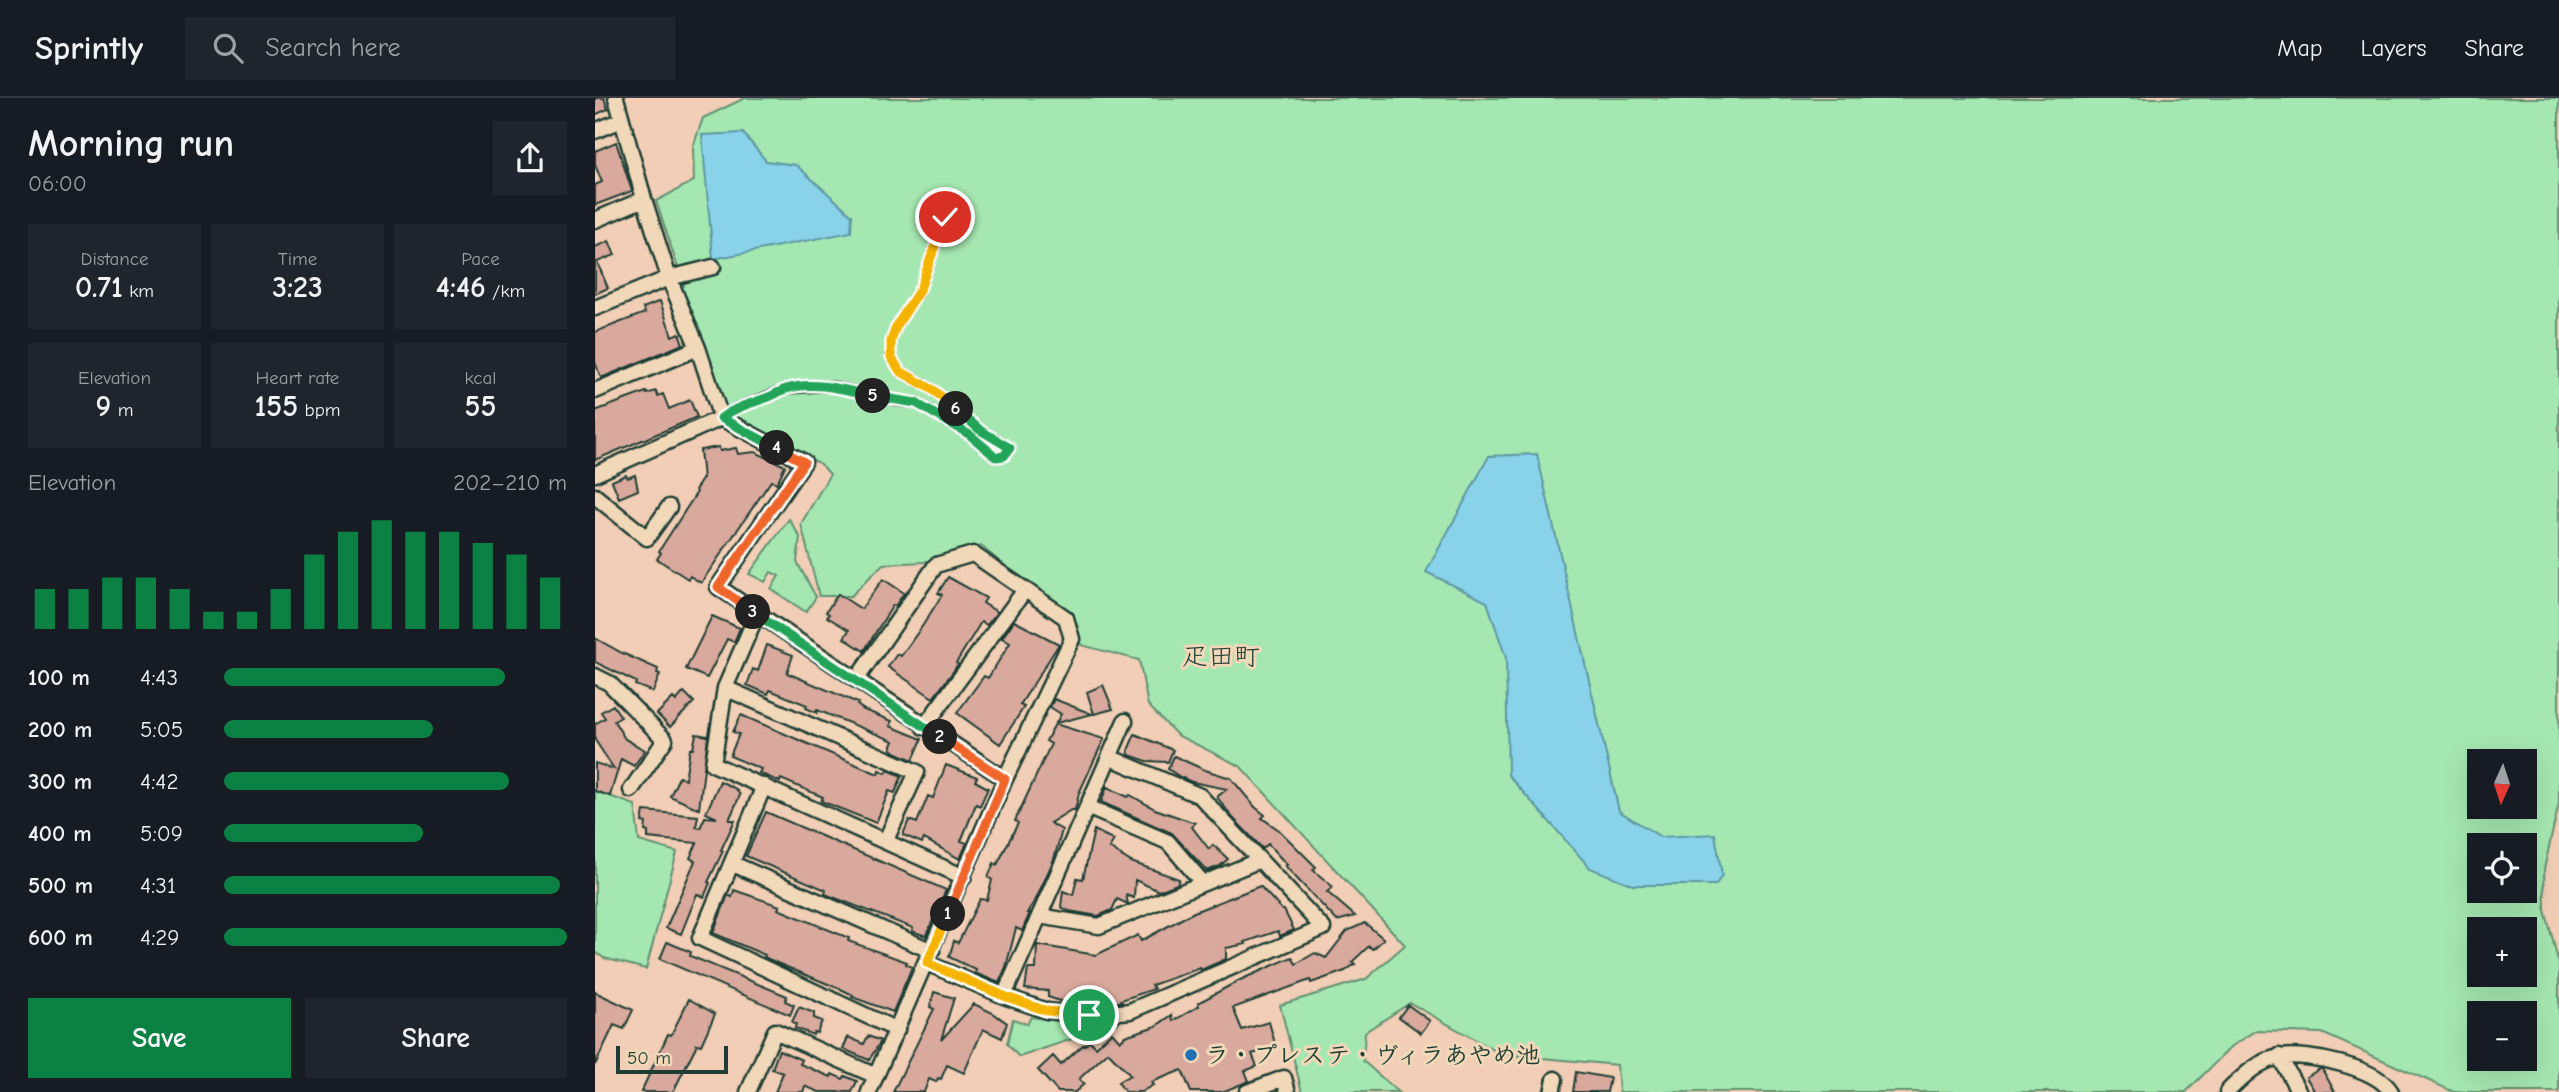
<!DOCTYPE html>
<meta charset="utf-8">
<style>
body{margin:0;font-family:"Comic Neue","Klee One",sans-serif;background:#20242c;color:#f1f3f6;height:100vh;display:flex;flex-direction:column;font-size:26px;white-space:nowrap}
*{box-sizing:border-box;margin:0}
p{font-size:23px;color:#9ea1a6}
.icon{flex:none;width:38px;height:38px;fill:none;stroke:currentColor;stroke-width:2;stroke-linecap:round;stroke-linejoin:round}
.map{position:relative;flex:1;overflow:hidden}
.sheet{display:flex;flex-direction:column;background:#171b24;width:595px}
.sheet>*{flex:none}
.needle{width:46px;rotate:183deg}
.buttons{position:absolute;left:1872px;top:651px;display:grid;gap:14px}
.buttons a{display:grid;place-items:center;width:70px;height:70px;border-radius:0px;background:#171b24;box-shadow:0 7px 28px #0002;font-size:35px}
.scale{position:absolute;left:21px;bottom:18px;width:112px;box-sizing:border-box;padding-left:7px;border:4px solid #1f3d34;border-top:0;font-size:19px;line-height:24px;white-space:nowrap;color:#1f3d34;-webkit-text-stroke:5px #f0d8b8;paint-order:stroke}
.pin{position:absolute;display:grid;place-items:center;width:60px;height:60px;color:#fff;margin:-30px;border:4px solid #fff;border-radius:50%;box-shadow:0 2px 7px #0007}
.km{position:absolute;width:35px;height:35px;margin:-18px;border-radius:50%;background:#222;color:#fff;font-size:19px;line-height:35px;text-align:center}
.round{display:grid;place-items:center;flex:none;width:74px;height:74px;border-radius:0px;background:#20242c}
.summary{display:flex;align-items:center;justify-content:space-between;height:119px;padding:0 28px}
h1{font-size:38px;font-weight:700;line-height:52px}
.stats{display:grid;grid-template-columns:repeat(3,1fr);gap:10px;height:119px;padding:7px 28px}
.stats div{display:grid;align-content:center;border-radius:0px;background:#20242c;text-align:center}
.stats b{font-size:30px;font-weight:700}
.stats small{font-size:19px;font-weight:400}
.stats p{font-size:19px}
.chart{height:196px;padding:14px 28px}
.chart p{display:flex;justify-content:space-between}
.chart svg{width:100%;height:126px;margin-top:7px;stroke:#0b8043;stroke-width:6}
.action{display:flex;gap:14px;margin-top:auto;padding:14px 28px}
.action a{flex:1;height:80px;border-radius:0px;background:#0b8043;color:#fff;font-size:28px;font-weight:700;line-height:80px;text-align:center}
.action a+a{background:#20242c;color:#f1f3f6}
ul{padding:0 28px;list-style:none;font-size:23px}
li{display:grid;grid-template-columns:112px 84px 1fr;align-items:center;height:52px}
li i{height:18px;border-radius:9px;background:#0b8043}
header{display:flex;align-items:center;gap:42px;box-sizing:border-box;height:98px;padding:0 35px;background:#171b24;border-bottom:2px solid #363941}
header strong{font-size:33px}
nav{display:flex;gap:38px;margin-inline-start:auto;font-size:24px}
.search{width:490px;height:63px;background:#20242c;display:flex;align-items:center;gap:18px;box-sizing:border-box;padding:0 24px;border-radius:0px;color:#9ea1a6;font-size:26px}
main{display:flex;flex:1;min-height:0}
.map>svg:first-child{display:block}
.green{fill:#a5e7b1;stroke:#629272;stroke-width:2;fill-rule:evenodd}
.water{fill:#88d3e9;stroke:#5e97a1;stroke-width:2}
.building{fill:#daa99e;stroke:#1f3d34;stroke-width:2}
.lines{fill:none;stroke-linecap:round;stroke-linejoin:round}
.lane-casing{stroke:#1f3d34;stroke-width:12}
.street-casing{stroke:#1f3d34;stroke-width:19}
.lane{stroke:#f0d8b8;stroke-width:7}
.street{stroke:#f0d8b8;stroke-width:14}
.split-1-casing{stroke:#fff;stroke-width:14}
.split-2-casing{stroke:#fff;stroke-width:14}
.split-3-casing{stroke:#fff;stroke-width:14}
.split-4-casing{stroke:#fff;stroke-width:14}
.split-5-casing{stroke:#fff;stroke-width:14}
.split-6-casing{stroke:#fff;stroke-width:14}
.split-7-casing{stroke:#fff;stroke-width:14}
.split-1{stroke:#f5b400;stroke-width:9}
.split-2{stroke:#f0652b;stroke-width:9}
.split-3{stroke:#22a559;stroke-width:9}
.split-4{stroke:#f0652b;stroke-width:9}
.split-5{stroke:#22a559;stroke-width:9}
.split-6{stroke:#22a559;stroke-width:9}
.split-7{stroke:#f5b400;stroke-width:9}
.poi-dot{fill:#1f6fb2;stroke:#f0d8b8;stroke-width:2.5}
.labels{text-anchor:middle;stroke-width:6;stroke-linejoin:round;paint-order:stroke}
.poi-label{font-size:24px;font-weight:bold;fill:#1f3d34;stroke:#f0d8b8;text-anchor:start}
.neighbourhood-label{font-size:26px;fill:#1f3d34;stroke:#f0d8b8}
</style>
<header>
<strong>Sprintly</strong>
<div class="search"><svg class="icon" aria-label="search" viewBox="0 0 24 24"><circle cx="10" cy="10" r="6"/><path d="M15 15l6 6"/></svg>Search here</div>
<nav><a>Map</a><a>Layers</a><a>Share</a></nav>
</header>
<main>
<section class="sheet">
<div class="summary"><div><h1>Morning run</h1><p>06:00</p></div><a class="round"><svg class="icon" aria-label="share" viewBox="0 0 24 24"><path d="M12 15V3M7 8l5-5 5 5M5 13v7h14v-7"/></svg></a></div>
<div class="stats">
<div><p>Distance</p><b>0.71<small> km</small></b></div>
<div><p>Time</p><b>3:23</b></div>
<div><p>Pace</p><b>4:46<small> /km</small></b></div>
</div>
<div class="stats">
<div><p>Elevation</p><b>9<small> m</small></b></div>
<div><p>Heart rate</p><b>155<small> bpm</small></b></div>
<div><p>kcal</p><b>55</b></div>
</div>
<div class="chart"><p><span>Elevation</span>202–210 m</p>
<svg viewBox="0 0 160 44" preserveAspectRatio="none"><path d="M5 44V30M15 44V30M25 44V26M35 44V26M45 44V30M55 44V38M65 44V38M75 44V30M85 44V18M95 44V10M105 44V6M115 44V10M125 44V10M135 44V14M145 44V18M155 44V26"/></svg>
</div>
<ul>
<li><b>100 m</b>4:43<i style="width:82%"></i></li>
<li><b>200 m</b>5:05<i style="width:61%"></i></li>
<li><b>300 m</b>4:42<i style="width:83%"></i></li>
<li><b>400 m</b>5:09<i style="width:58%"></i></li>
<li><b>500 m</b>4:31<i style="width:98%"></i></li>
<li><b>600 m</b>4:29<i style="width:100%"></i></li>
</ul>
<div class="action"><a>Save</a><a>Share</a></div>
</section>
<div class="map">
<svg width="1964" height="994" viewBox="0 0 1964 994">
<rect width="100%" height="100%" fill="#f1ceb5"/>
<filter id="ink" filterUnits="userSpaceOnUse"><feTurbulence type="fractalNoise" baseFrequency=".0143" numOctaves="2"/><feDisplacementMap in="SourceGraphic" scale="14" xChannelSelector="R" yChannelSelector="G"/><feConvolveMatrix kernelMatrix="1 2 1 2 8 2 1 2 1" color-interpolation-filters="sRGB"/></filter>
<g filter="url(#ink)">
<path class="green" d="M150,0h1814v705l-15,66 1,41 14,54v128h-105l-132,-59 -66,-2 -24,15 -46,46h-567l-2,-27 -116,-11 -91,-51 -45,29 -2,29 35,31h-96l-22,-87 86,-26 39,-34 -165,-179 -63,-31 -29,-30 -9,-45 -58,-15 -13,-35 -46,-30 -41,-34 -57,16 -41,2 -32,32h-32l-18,-72 29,-50 -11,-11 -93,-49 -31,-93 -14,-34 3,-1 -28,-85 38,-20 -1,-34 10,-29zM1885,663h45v46h-45zM1885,747h45v46h-45zM1885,831h45v46h-45zM1885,915h45v46h-45z
M194,421l11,18 -3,25 19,35 -10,15 -35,-23 8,-13 -8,-4 -6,10 -16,-8z
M0,693l40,14 4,36 38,11 -31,117 -42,-11 -9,-6z
M436,919l47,7 41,-1 -100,34 -12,-13 6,-25 14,5z"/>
<path class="water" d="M148,35l23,28 30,4 56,50 -1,17 -138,27 -11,-124z
M942,356l82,357 42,26 54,-3 7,41 -6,10h-83l-43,-17 -82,-93 -2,-117 -19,-56 -61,-30 63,-116z"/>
<path class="building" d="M0,0h9l4,11 -13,6z
M21,44l16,49 -37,14v-20l7,-3 -7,-17v-14z
M14,143l6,14 -18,7 11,26 -13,6v-47z
M65,203l12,35 7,-3 4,11 -82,34 -6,-16v-30l50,-19 -2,-5z
M61,293l2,5 5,-2 6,15 21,-9 7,17 -102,43v-49l51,-19 1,2z
M124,349l1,4 16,-3 2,6 17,-2 30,14 -8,17 -6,-2 -70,102 -11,-7 -2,3 -31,-20 4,-6 -2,-2 38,-59 -2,-2 8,-12 -3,-28z
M31,377l2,3 7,-3 3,15 -19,8 -7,-17z
M353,479l38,21 -3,5 14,9 -10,13 -6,-3 -25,41 2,1 -6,9 -19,25 -45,-31 9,-13 4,2 22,-31 19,-30 -4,-2z
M288,481l21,14 -9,13 -2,-1 -29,46 -20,-13 5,-8 -22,-13 2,-3 -3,-2 12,-18 23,15z
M117,518l28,12 -6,14 -7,-3 -20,39 -21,-9z
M419,523l45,23 -39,61 4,2 -24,37 -43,-31 27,-37 4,2 22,-35 -8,-5z
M0,540l27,15 36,16 -1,4 3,1 -7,18 -18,-7 1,-3 -41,-20z
M172,547l26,10 -6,18 71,30 -1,2 7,5 28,11 -2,5 32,13 -9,21 -18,-8 -4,-4 3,-7 -77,-31v3l-11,-5 1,-3 -37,-15 -2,4 -21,-9 6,-16 5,2z
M508,587l10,24 -19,5 -7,-22z
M89,594l10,10 -24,25 -13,-13 16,-16 3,3z
M459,601l38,15 -36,9 5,-9 -11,-7z
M18,607l8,12 -7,4 11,18 20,11 -11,16 -13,-7 -11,37 -15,-5v-28l19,6 -19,-29v-16l10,-6 -4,-6z
M146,617l137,59 1,-4 7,3 2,-3 14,6 -7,17 -6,-2 -13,32 -55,-22 2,-4 -42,-18 -1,3 -21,-9 2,-4 -31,-13 9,-22 -6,-2z
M460,626l49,15 -25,54 -4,17h-4l-21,13 12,7 -8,29 -17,38 -10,16h3l-8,18 -6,-3 -10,39 -7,16 -24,-10 1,-3 -27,-13 5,-16 4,2 22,-44 7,1 5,-20 -4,-3 6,-14 3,2 21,-42 -3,-2 36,-77 -5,-3z
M101,636l12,2 -9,73 -29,-13 9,-19 6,2 5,-30h3z
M540,636l38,16 -5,12 -21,-1 -18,-6 -1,-5z
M579,658l31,14 26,8 24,29 10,8 -3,3 17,12 37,37 -3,3 20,17 -6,5 28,24 -18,5 -52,-55 2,-1 -19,-21 -5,5 -30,-31 -16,-21 10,-8 -35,-7 -12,-5 -12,-8z
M351,667l31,12 -2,4 13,7 -8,18 -4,-2 -15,37 6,2 -7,16 -36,-20 -2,4 -19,-8 6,-15 8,3 11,-27 5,2z
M125,683l16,8 4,6 -11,25h6l-14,30 2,1 -15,31 2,1 -6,14 -7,-3 -16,40 -15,-6 29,-67 -5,-3 7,-15 -49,-5v-6l-3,-1 1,-8 -4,-1 2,-11 54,5 -2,11 4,1 5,-11 12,1 -11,-5z
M512,689l21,10 2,-2 25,14 40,14 -3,4 17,22 4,-4 15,14 -8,7 -13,5 -35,-38 -71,-31z
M171,714l180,78 -20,46 -14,-5 1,-3 -88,-34 1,-4 -80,-34z
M499,732l20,10 -5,8 22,14 48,17 -2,5 -18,7 -24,-11 -1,18 -8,-3 2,9 -11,-5 -5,11 -14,6 -29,-5 -8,-4 2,-16 10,4 4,-17 6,1z
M665,788l22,24h2l10,20 -14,6 -2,-5 -33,11 1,2 -20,4v11l-25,11 -1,-2 -48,17 2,4 -33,11 1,2h-59l-15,-5v-6l-23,-2 3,-20h8l1,-24 59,10 42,-20 3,6 53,-29z
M139,792l46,16 -2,3 71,29 -1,3 59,21 -1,2 6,3 -19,45 -41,-15 1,-2 -8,-4 -68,-28 -13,-6 1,-2 -52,-22 15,-38 4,2z
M770,825l19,16 -11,10 -4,-3 -17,16 3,2 -10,7 -34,12 -1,-3 -77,28 9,22 27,-8 7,25 -24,7 5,12 -12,5 4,10 -27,11h-31l-9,-22 -31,12 2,3 -12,7h-16l-7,-10 12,-7 -22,-23 -29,27 5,5 -9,8h-17l-20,-22 15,-14 8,9 22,-20 1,1 6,-5 6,6 16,-15 8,9 5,-5 31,-10 16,-11 1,6 26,-15 -1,-3 42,-23 52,-23 4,7 19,-11 11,5 21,-27z
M72,844l24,10 -1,4 97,40 -2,5 9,4 -4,10 -130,-56z
M0,894l38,18 -9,19 -10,-4 -19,40z
M339,894l20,6 -13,42 33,-36 19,9 14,10 -5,15 -19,-9 -19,44 -17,-8 -6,14 -3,-1 -2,4 -7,-3 -5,13h-31l41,-83 -4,-2z
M94,901l26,15 -14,31 -4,-1 -24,48h-32l27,-58 3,1z
M813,907l22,16 -9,12 -22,-16z
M204,909l15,6v5l8,3 -5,12 -3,-1 -1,3 -18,-7 1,-4 -4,-2z
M273,938l13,5 -12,19 -26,-11 5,-12 16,7z
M184,952l23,10 -2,4 31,13 1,-3 11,5 2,-3 12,5 -5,11h-33l-14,-6 -2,6h-28l8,-19 -11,-4z
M1725,971h2l13,23h-20l-9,-15z
M981,974l34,6 -3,14h-34z"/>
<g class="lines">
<defs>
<path id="lane" d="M126,319l18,-10 46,-18 48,-3 63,15 20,2 54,32 26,22 8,-2 6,-7 -30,-18 -47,-40 -33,-19 -9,-14v-16l5,-14 24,-38 25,-72"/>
<path id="street" d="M21,0l28,101 25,79 29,70 23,70 83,44 -86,125 287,192
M0,33l27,-11
M0,122l49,-21
M0,210l74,-30 44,-11
M0,293l103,-43
M0,376l126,-56
M0,398l52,42 22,-31
M162,516l-32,74 -12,76 251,113
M0,578l14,7 56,57 -34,50
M261,582l80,-115 37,-11 93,64 6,21 -67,140 -136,313
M130,590l192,84 -31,68
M329,629l101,-137
M169,688l-64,152 197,92
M492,709l81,35 35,41
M138,766l199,87
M444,818l60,10 161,-66
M332,865l77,33 43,15 42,4 41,-4 193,-83 -123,-132 -91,-39
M409,898l121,-275
M1684,958l20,36
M153,994l27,-61 101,45
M652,994l37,-14 4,14
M957,994l3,-13
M1632,994c14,-14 33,-33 54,-35 27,-4 96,10 110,35"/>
</defs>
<use href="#lane" class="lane-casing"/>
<use href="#street" class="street-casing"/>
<use href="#lane" class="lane"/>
<use href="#street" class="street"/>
</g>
</g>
<g class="lines" filter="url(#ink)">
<defs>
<path id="split-1" d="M353,816l-21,49 77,33 43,15 42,4"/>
<path id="split-2" d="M345,639l65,42 -57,135"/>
<path id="split-3" d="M158,514l187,125"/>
<path id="split-4" d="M158,514l-35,-25 86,-125 -27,-14"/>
<path id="split-5" d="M182,350l-56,-30c14,-11 29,-14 45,-20 7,-2 13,-7 20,-9 28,-9 60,1 87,7"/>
<path id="split-6" d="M278,298l43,7 54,32 26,22 8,-1 6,-8 -30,-18 -24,-21"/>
<path id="split-7" d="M350,119l-25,72 -24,38 -5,14v16l9,14 33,19 23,19"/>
</defs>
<use href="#split-1" class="split-1-casing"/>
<use href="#split-2" class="split-2-casing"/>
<use href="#split-3" class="split-3-casing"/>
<use href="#split-4" class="split-4-casing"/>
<use href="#split-5" class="split-5-casing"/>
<use href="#split-6" class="split-6-casing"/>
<use href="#split-7" class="split-7-casing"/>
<use href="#split-1" class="split-1"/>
<use href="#split-2" class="split-2"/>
<use href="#split-3" class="split-3"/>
<use href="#split-4" class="split-4"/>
<use href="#split-5" class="split-5"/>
<use href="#split-6" class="split-6"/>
<use href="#split-7" class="split-7"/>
</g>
<circle class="poi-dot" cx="596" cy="957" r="7"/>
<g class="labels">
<g class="poi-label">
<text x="610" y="965">ラ・プレステ・ヴィラあやめ池</text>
</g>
<g class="neighbourhood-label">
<text x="626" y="567">疋田町</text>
</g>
</g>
</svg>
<div class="buttons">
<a><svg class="needle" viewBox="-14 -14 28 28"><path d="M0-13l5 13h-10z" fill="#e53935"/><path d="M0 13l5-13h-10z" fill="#9ea1a6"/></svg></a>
<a><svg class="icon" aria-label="locate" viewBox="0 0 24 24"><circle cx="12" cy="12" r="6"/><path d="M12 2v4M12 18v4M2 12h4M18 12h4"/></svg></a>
<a>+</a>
<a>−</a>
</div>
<div class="scale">50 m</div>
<div class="pin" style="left:494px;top:917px;background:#1e9e55"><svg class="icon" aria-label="arrive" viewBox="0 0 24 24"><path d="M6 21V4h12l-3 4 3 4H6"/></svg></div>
<div class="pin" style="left:350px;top:119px;background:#d93025"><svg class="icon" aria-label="check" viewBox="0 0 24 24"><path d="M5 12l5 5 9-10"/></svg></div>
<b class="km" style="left:353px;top:816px">1</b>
<b class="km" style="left:345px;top:639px">2</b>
<b class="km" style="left:158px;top:514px">3</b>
<b class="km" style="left:182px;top:350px">4</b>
<b class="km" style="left:278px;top:298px">5</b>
<b class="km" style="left:361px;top:311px">6</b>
</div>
</main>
